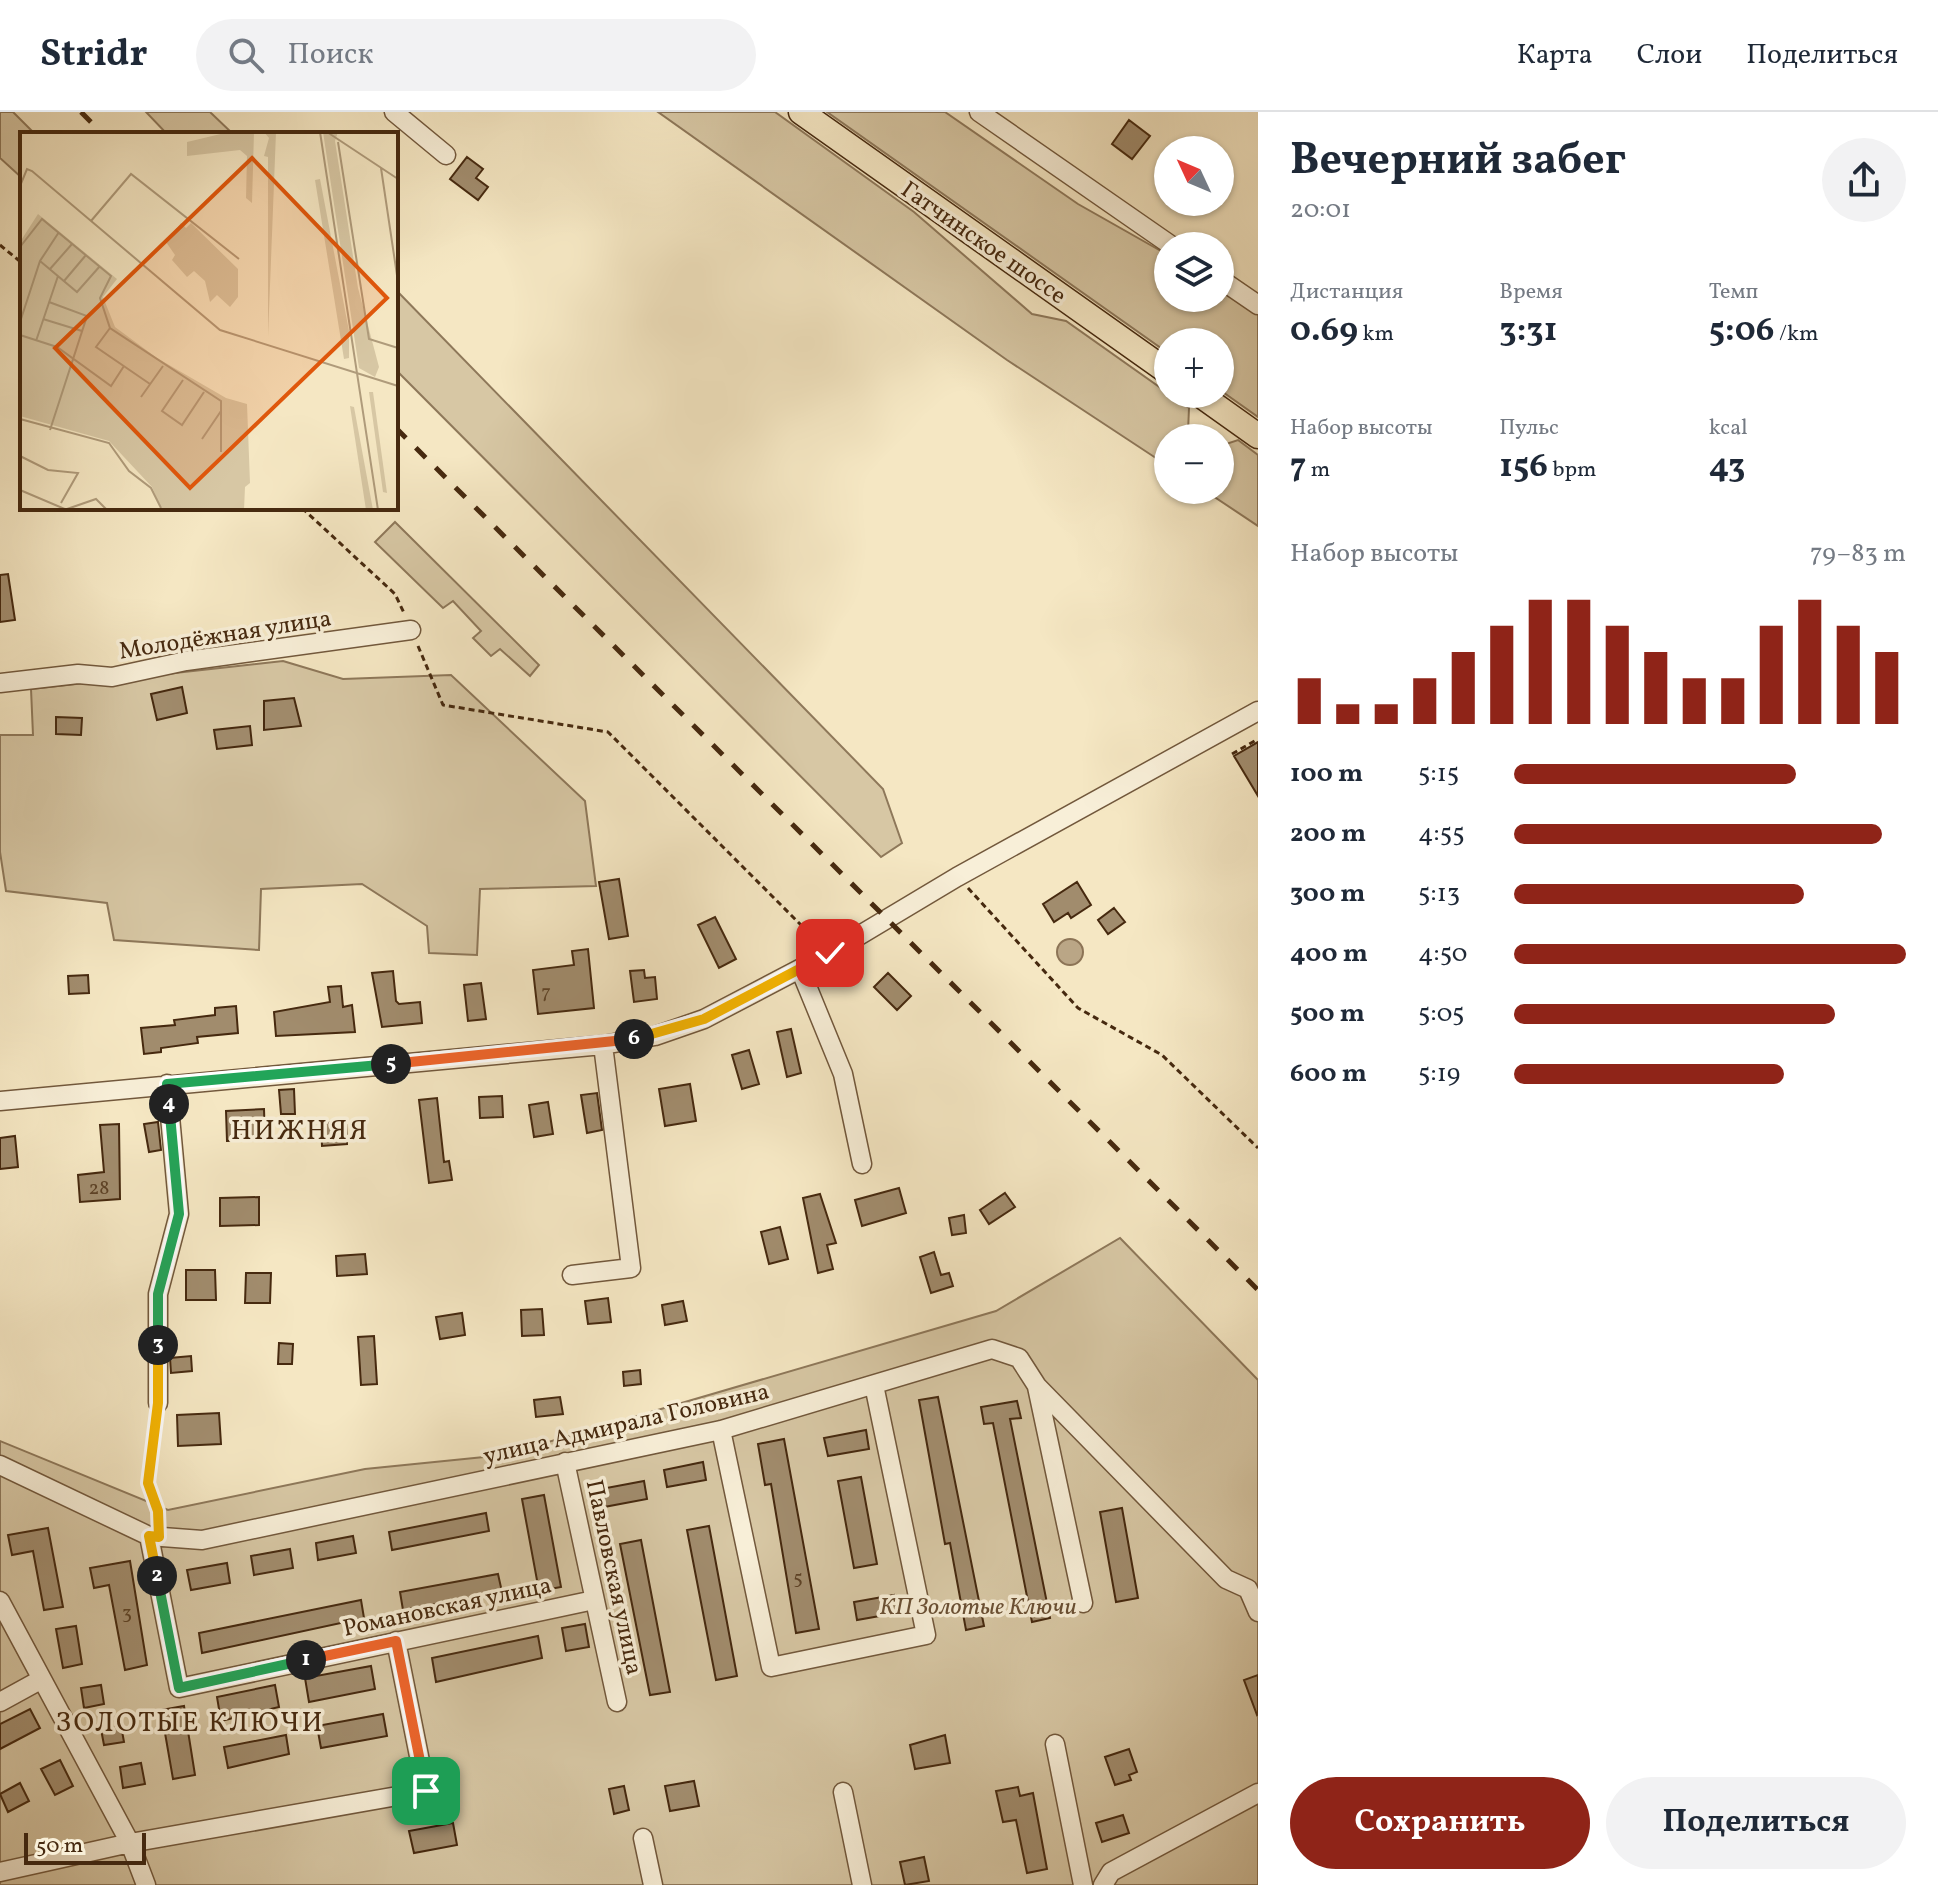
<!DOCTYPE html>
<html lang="ru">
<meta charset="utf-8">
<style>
body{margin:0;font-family:Vollkorn,serif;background:#f2f2f3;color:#1f2937;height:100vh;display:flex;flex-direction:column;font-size:30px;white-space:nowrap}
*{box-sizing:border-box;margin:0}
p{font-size:26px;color:#747a83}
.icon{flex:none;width:44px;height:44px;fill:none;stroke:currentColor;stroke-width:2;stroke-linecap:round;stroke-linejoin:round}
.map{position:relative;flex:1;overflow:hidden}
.details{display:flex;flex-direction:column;background:#fff;width:680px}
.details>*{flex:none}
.needle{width:52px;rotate:314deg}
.tools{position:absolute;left:1154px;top:24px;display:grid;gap:16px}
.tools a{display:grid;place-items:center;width:80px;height:80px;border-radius:50%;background:#fff;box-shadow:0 2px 6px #0004;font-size:40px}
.scale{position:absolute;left:24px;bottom:20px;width:122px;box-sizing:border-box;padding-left:8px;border:4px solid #46290f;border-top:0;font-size:22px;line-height:28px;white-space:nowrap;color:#46290f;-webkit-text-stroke:6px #f8efd8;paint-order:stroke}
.pin{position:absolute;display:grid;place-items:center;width:68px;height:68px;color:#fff;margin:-34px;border-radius:16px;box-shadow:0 4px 12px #0006}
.km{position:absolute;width:40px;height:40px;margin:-20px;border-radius:50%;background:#222;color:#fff;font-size:22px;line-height:40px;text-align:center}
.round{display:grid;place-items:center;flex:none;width:84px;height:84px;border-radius:42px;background:#f2f2f3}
.head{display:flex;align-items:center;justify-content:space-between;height:136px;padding:0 32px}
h1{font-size:44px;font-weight:700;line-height:60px}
.metrics{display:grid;grid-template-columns:repeat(3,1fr);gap:12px;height:136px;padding:8px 32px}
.metrics div{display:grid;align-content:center}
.metrics b{font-size:34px;font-weight:700}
.metrics small{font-size:22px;font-weight:400}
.metrics p{font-size:22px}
.chart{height:224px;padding:16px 32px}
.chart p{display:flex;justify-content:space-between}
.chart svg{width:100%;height:144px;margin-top:8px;stroke:#8f2418;stroke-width:6}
.cta{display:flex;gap:16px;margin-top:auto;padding:16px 32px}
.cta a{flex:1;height:92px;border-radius:48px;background:#8f2418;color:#fff;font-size:32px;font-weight:700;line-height:92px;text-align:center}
.cta a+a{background:#f2f2f3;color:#1f2937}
ul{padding:0 32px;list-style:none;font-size:26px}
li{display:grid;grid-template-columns:128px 96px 1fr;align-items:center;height:60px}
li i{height:20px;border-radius:10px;background:#8f2418}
header{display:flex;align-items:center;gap:48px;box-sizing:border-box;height:112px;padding:0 40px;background:#fff;border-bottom:2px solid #e0e1e3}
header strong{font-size:38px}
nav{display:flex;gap:44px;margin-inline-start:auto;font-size:28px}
.search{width:560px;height:72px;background:#f2f2f3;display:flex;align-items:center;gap:20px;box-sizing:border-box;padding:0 28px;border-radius:44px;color:#747a83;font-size:30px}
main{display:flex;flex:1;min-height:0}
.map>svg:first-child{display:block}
.green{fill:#d7c7a4;stroke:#8e785a;stroke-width:2}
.water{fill:#baa686;stroke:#8c7456;stroke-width:2}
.building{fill:#a18c6d;stroke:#46290f;stroke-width:2}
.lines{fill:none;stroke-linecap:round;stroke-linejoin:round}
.minor-casing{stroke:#72583c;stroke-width:21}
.major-casing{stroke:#46290f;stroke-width:27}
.path{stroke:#46290f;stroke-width:3;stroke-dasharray:6 4;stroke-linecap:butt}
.minor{stroke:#f8efd8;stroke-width:18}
.major{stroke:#f5e7c3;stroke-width:24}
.rail{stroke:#46290f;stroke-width:5;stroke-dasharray:14 14;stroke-linecap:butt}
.split-1-casing{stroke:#fff;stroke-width:16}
.split-2-casing{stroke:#fff;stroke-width:16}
.split-3-casing{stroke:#fff;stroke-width:16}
.split-4-casing{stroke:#fff;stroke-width:16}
.split-5-casing{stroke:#fff;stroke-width:16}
.split-6-casing{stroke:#fff;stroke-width:16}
.split-7-casing{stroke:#fff;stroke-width:16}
.split-1{stroke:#f0652b;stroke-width:10}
.split-2{stroke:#22a559;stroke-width:10}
.split-3{stroke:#f5b400;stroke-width:10}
.split-4{stroke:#22a559;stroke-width:10}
.split-5{stroke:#22a559;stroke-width:10}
.split-6{stroke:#f0652b;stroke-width:10}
.split-7{stroke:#f5b400;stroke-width:10}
.labels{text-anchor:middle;stroke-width:7;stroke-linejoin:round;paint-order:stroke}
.number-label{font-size:20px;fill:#5d4226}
.street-label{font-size:24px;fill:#46290f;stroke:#f8efd8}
.park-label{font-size:24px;font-style:italic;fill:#6a5034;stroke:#f8efd8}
.quarter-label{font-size:28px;letter-spacing:2px;fill:#46290f;stroke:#f8efd8}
.inset-road{fill:none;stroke:#af9b7b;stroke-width:2}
.view{fill:#e0570c;fill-opacity:0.15;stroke:#e0570c;stroke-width:4}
.inset-edge{fill:none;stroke:#46290f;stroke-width:4}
</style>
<header>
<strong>Stridr</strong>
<div class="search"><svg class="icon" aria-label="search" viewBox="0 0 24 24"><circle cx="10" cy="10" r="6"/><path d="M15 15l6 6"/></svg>Поиск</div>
<nav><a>Карта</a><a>Слои</a><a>Поделиться</a></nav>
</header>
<main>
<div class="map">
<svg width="1258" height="1773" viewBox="0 0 1258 1773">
<rect width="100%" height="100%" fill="#f5e7c3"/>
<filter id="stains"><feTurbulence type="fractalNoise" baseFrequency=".0025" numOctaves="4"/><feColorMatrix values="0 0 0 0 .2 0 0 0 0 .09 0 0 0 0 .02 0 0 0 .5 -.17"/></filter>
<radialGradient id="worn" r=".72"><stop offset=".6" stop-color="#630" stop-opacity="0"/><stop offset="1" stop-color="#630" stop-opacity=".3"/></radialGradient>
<path class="green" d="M0,0h13l22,22h-13v44l-22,-20z
M146,0h64l23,22h-66z
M658,0h117l139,100 118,102 34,7 123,87 -1,24 8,6h-28v28l-161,-106z
M827,0h118l133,92 90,51v43h52v-14l38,21v112l-38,-27v-48h-52v11z
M396,178l487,499 19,54 -21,14 -485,-487z
M1238,328l20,15v71l-54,-36h16v-44z
M395,410l144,143 -9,11 -30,-27 -9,7 -18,-18 8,-7 -28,-30 -10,7 -68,-66z
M283,549l60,18 108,-4 134,126 11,85 -116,3 -3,66 -48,-2 -2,-27 -65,-42 -101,5 -2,61 -145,-10 -7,-37 -101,-12 -6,-39v-117h33l-2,-46z
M1120,1126l138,142v505h-1258v-444l168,69 197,-41 139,-14 492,-144z"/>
<path class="water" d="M1057 840a13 13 0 1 1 26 0a13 13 0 1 1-26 0Z"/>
<path class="building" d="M1129,8l21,16 -18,23 -20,-15z
M467,45l16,12 -7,9 12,9 -10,13 -28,-21z
M8,462l7,46 -15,2v-47z
M182,575l5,26 -30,7 -6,-26z
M294,586l7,28 -37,4v-29z
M56,605l26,1 -1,17 -25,-1z
M250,614l2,19 -35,4 -3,-19z
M1258,630v54l-24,-40z
M619,767l9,57 -19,3 -10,-57z
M1077,770l14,23 -20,13 -3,-5 -14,9 -11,-18z
M1114,796l11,14 -17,12 -10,-14z
M715,805l21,42 -17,9 -21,-43z
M588,837l6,59 -56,6 -5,-44 41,-5 -2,-14z
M644,858l1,8 10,-1 2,22 -23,3 -4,-31z
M393,859l3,30 3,3 21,-2 2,21 -40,4 -10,-54z
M888,861l23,23 -14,14 -23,-23z
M88,863l1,18 -20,1 -1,-18z
M481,871l5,36 -18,2 -4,-36z
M341,874l2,21 9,-2 3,27 -79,4 -2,-24 56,-10 -2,-15z
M236,894l2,27 -41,4 1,6 -37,5v4l-17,2 -3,-26 34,-3 -1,-5 41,-5v-7z
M791,917l10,44 -14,4 -10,-45z
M749,938l10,34 -17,5 -10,-34z
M690,972l6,37 -31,5 -6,-37z
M294,977l1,25h-14l-2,-24z
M597,981l5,37 -15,3 -6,-38z
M502,984l1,21 -23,1 -1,-21z
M437,986l7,64 5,-1 3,19 -23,3 -10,-83z
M548,990l5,32 -19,3 -5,-32z
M264,997l1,31 -38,1 -1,-30z
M346,1009l1,23 -25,2 -1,-23z
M158,1010l3,28 -12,2 -5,-28z
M119,1012l1,75 -40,3 -2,-27 26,-3 -4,-47z
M15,1024l3,31 -18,2v-31z
M899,1076l7,25 -44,13 -7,-26z
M1005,1081l10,14 -26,17 -9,-14z
M820,1082l16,49 -9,2 6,24 -15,4 -15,-75z
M259,1085v28l-39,1v-28z
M964,1103l2,18 -14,2 -3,-17z
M780,1115l8,32 -19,5 -8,-32z
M934,1140l7,23 8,-2 4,13 -22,7 -11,-36z
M365,1142l2,20 -30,2 -1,-20z
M186,1158h29l1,30h-30z
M246,1161h25l-1,30h-25z
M608,1186l3,24 -23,2 -3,-23z
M683,1189l4,20 -22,4 -3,-20z
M542,1197l2,26 -22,1 -1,-26z
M462,1201l3,22 -25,4 -4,-22z
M374,1224l3,48 -16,1 -3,-48z
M279,1231l14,1 -1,20h-14z
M191,1244l1,15 -21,2 -1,-15z
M640,1258l1,14 -17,2 -1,-14z
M560,1285l3,17 -27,3 -2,-17z
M938,1285l46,229 -18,4 -16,-87 -5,1 -26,-144z
M1017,1289l4,17 -11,1 40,199 -18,4 -39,-199 -9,1 -3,-17z
M219,1301l2,31 -43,2 -1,-31z
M866,1318l3,19 -41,7 -4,-18z
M784,1327l35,190 -23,4 -25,-149 -6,1 -7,-41z
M703,1350l3,18 -39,7 -3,-17z
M861,1365l16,87 -23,4 -16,-87z
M644,1369l3,18 -43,8 -3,-18z
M544,1383l17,92 -22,4 -17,-92z
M1122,1396l16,90 -22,4 -16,-90z
M486,1401l3,18 -97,19 -3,-18z
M709,1414l28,150 -21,4 -29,-150z
M48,1416l15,79 -19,3 -11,-59 -21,4 -4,-20z
M353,1424l3,17 -38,7 -2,-17z
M641,1428l29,152 -20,3 -30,-151z
M290,1437l3,19 -39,7 -3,-19z
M130,1449l17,104 -22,5 -16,-85 -15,3 -4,-20z
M227,1451l3,20 -39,7 -4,-20z
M498,1462l4,18 -99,18 -3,-18z
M894,1483l3,18 -40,7 -3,-18z
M361,1488l3,18 -162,35 -3,-20z
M585,1512l4,23 -23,4 -4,-23z
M76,1514l6,38 -19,4 -7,-39z
M538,1524l4,22 -106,24 -4,-24z
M371,1554l4,23 -66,13 -4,-24z
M1258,1563v39l-1,1 -13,-35z
M101,1573l3,19 -20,4 -3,-20z
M275,1573l4,22 -58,14 -4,-24z
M184,1594l11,69 -22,4 -12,-69z
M30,1597l10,19 -40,21v-25z
M383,1602l4,22 -66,12 -4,-22z
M120,1608l4,22 -20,3 -4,-21z
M286,1623l3,19 -61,14 -4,-21z
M945,1623l5,28 -35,6 -5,-24z
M1129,1637l8,23 -8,3 2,5 -16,5 -10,-28z
M60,1648l13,26 -18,9 -14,-26z
M141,1651l4,21 -22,4 -3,-21z
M694,1669l5,25 -29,5 -5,-25z
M20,1671l9,18 -21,11 -8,-18z
M624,1674l5,24 -15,4 -5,-25z
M1018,1675l2,9 13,-3 14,76 -20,4 -11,-53 -13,2 -7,-31z
M1123,1703l6,18 -27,9 -6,-19z
M453,1711l4,22 -43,8 -5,-22z
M924,1745l5,24 -24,4 -5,-23z"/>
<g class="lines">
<defs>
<path id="minor" d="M394,0l52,43
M979,0l193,134
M1220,167l38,26
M0,571l78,-9 34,3 74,-16 225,-31
M800,857l43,105 19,90
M0,989l603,-56 52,-9 49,-17 126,-66 127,-76 301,-166
M572,1163l59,-7 -28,-223
M1037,1275l46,216
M158,1291v-109l21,-80 -12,-130
M721,1318l50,237 155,-32 -52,-250
M565,1350l52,240
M0,1353l149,71 53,4 519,-110 271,-81 27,9 18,28 189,193 22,10 10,23
M149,1424l30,152 415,-88
M0,1489l130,242 16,42
M0,1590l42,-23
M1055,1632l28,141
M843,1680l19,93
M643,1726l10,47
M0,1760l130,-29 296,-52 -30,-150
M1103,1773l8,-13 147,-79"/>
<path id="major" d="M801,0l367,260
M1199,282l59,42"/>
</defs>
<use href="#minor" class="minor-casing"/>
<use href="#major" class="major-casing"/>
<path class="path" d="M0,133l22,18
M302,396l93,86 9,19
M418,534l25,59 165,27 210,210
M1232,642l26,-15
M968,776l110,120 84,47 96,93
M156,1307l-8,64 10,38"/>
<use href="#minor" class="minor"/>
<use href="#major" class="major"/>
<path class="rail" d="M81,0l22,22
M396,316l862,862"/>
</g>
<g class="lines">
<defs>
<path id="split-1" d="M306,1548l90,-19 30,150"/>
<path id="split-2" d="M157,1464l22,112 127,-28"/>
<path id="split-3" d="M157,1464l-8,-40 10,1 -1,-26 -10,-28 10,-80v-58"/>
<path id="split-4" d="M158,1233v-51l21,-80 -10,-110"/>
<path id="split-5" d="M169,992l-2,-20 224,-20"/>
<path id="split-6" d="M391,952l243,-25"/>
<path id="split-7" d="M634,927l70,-20 126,-66"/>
</defs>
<use href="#split-1" class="split-1-casing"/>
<use href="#split-2" class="split-2-casing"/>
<use href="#split-3" class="split-3-casing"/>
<use href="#split-4" class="split-4-casing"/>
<use href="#split-5" class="split-5-casing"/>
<use href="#split-6" class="split-6-casing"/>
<use href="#split-7" class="split-7-casing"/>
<use href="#split-1" class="split-1"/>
<use href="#split-2" class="split-2"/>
<use href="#split-3" class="split-3"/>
<use href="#split-4" class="split-4"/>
<use href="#split-5" class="split-5"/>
<use href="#split-6" class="split-6"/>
<use href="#split-7" class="split-7"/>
</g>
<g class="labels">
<g class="number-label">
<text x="546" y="886">7</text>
<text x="99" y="1082">28</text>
<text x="798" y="1472">5</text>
<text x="127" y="1507">3</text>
</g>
<g class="street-label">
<text transform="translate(984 130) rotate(35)" y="8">Гатчинское шоссе</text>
<text transform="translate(225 522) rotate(-9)" y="8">Молодёжная улица</text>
<text transform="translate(626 1311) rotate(-13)" y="8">улица Адмирала Головина</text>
<text transform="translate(615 1465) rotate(78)" y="8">Павловская улица</text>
<text transform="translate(447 1494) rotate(-12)" y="8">Романовская улица</text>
</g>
<g class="park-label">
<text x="978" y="1502">КП Золотые Ключи</text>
</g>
<g class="quarter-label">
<text x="300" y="1027">НИЖНЯЯ</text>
<text x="190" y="1619">ЗОЛОТЫЕ КЛЮЧИ</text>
</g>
</g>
<g transform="translate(20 20)">
<rect width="378" height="378" fill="#f5e7c3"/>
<path d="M209,0h25l-2,71 -6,-5 1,-42 -7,-6 -53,6v-14zM244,0h12l-8,205v-180l-4,-1 5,-18zM303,0h15l-3,9 23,147 21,79 -4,10 -16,-9zM300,47l29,152v27l-5,1 -29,-179zM18,82l79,65 -14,18 12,30 42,31 69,40 21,6 3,79 -5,4 -1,23h-82l-10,-23 -43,-46 -89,-25v-174zM161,91l5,5 5,-5 47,46v28l-8,10 -13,-12 -7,7 -5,-21 -11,-10 -7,6 -15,-17 3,-5 -9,-13zM349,260h4l14,101 -4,-1zM330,274l4,1 19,103h-7z" fill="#d7c7a4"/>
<path class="inset-road" d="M300,0l58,378M307,0l71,47M318,10l31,197 29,9M361,36l17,114M0,54l7,-17 5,2 188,159 178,56M71,89l40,-47 108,85M0,115l22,-28 69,57 -11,22 10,30 111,73v51M20,129l37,31 23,-26M30,137l22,-25M44,149l22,-26M29,170l38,14 -37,114M23,187l39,12M0,190l20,-61 19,-29M90,196l-14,19 54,37M0,203l37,12 54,39 13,-20M16,209l22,-65M163,248l-21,31 20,14 22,-33M121,265l22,-31M0,287l89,24 20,28 22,17 10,20M182,307l19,-28M0,324l28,14 30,3 -17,30M0,358l47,20M47,377l29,-10 11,11"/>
<path class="view" d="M232,26l135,140 -197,190 -135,-140z"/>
<rect width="378" height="378" class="inset-edge"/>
</g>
<rect width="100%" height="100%" filter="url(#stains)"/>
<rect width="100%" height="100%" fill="url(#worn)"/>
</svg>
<div class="tools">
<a><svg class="needle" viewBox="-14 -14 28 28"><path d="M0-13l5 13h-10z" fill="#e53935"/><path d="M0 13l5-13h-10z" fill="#747a83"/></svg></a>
<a><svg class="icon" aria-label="layers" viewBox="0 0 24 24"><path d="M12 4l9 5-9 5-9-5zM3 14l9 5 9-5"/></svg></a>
<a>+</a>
<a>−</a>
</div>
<div class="scale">50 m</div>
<div class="pin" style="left:426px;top:1679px;background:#1e9e55"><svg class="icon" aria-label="arrive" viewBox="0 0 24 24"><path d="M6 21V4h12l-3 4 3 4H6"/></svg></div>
<div class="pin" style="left:830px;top:841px;background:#d93025"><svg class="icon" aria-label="check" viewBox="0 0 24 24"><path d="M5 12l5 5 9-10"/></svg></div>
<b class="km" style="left:306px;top:1548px">1</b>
<b class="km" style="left:157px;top:1464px">2</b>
<b class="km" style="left:158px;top:1233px">3</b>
<b class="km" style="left:169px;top:992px">4</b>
<b class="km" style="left:391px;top:952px">5</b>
<b class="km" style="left:634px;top:927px">6</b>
</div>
<section class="details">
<div class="head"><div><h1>Вечерний забег</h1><p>20:01</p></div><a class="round"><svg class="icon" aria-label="share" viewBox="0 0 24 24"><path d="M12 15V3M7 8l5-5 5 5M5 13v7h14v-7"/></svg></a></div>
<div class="metrics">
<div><p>Дистанция</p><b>0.69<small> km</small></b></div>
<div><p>Время</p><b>3:31</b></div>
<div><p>Темп</p><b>5:06<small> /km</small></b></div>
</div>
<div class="metrics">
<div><p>Набор высоты</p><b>7<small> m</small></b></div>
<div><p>Пульс</p><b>156<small> bpm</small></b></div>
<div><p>kcal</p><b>43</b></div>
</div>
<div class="chart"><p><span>Набор высоты</span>79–83 m</p>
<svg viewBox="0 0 160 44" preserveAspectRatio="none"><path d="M5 44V30M15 44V38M25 44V38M35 44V30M45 44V22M55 44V14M65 44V6M75 44V6M85 44V14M95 44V22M105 44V30M115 44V30M125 44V14M135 44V6M145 44V14M155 44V22"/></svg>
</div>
<ul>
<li><b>100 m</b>5:15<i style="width:72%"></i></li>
<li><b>200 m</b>4:55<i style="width:94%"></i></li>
<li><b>300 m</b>5:13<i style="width:74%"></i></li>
<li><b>400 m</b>4:50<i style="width:100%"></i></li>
<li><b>500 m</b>5:05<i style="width:82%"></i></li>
<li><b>600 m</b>5:19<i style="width:69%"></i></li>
</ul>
<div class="cta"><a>Сохранить</a><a>Поделиться</a></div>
</section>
</main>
